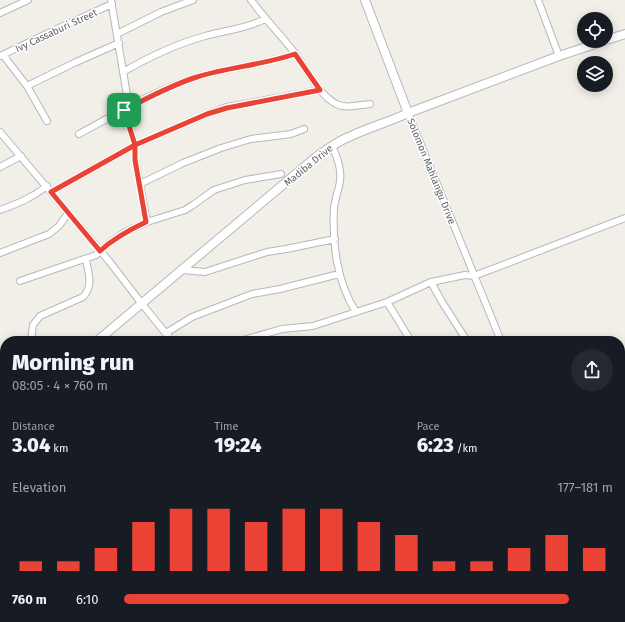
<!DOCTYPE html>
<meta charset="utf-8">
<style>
body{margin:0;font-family:"Fira Sans",sans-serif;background:#242831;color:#f1f3f6;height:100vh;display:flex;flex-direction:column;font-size:15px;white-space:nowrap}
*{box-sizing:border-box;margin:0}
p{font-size:13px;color:#9ea1a6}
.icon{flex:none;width:22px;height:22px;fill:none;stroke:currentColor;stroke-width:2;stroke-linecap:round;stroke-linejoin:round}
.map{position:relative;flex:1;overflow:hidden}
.side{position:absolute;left:0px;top:336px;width:625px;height:286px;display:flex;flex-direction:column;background:#171b24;border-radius:16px 16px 0 0;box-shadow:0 2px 10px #0003}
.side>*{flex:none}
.tools{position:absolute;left:577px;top:12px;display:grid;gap:8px}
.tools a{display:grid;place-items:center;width:36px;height:36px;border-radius:50%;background:#171b24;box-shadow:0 2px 10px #0003;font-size:20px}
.pin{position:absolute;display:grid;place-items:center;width:34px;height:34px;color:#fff;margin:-17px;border-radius:8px;box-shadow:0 2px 6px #0006}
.round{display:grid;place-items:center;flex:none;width:42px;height:42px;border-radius:21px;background:#242831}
.overview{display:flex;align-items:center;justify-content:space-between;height:68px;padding:0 12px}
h1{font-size:22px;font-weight:800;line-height:30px}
.metrics{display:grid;grid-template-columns:repeat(3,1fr);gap:6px;height:68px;padding:4px 12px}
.metrics div{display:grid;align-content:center}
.metrics b{font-size:20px;font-weight:800}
.metrics small{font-size:11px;font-weight:400}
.metrics p{font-size:11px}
.chart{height:112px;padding:8px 12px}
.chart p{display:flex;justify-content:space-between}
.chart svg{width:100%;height:72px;margin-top:4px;stroke:#ea4335;stroke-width:6}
ul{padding:0 12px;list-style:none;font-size:13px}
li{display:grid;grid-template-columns:64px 48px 1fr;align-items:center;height:30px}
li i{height:10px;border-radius:5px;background:#ea4335}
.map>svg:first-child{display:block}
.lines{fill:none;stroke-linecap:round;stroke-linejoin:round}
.minor-casing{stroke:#b5b8bc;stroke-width:8}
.tertiary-casing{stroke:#b5b8bc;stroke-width:10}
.minor{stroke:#fff;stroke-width:6}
.tertiary{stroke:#fff;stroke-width:8}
.route-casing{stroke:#fff;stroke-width:8}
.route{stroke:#ea4335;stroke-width:5}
.labels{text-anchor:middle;stroke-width:3;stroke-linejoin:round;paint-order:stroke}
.street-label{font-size:10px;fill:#5f6368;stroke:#fff}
</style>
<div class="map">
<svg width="625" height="622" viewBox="0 0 625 622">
<rect width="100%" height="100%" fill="#f1efe8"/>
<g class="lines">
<defs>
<path id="minor" d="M111,0l17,101 -4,9 11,35v14l12,63
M251,0c13,18 29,34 43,52 13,17 23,41 42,52 10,5 23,1 34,0
M538,0l21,56
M0,13l28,-13
M117,34l44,-22 32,-12
M3,55l24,31 20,35
M0,56l59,-28 53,-24
M123,72c26,-15 53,-28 82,-36 21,-6 41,-7 60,-17
M27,86l47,-23 45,-20
M408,113l93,228
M0,132l109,129 33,43 30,37
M79,134c39,-21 77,-44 118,-57 32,-10 66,-12 98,-23
M332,145c4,11 10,23 8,36 -1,9 -5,17 -6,27 -2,35 3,75 22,104
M0,167l21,-11
M140,184l43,-21 38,-15 30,-9 40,-5 13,-5
M51,192l84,-47 72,-31 20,-7 93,-17
M0,210c17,-6 32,-12 47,-24
M0,253l49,-19 10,-8 9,-13
M182,270l23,2 62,-20 19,-3 49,-10
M20,281l76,-26 12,-11 17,-12 22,-10 38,-12 8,-5 21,-15 31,-10 36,-6
M431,282l11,20 25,39
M387,302l24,39
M166,333l26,-16 60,-23 28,-5 59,-15
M31,341l2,-16 7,-9 43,-19c11,-11 5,-25 3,-38
M240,341l42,-12 31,-3 74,-24 44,-20 34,-7 9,1 151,-58
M620,426l5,-3
M620,470l5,-3
M620,511l5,-2
M620,567l5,-3
M620,573l5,9
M402,617l5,5
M465,617l2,5
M573,617l1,5
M7,622l3,-5
M95,622l3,-5
M170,622l4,-5
M257,622l3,-5
M343,622l3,-5
M506,622v-5
M621,622l4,-2"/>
<path id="tertiary" d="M365,0l43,113
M606,40l19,-6
M97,341l219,-184c11,-8 22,-16 35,-21 19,-9 38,-14 57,-23l151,-57 45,-15
M0,444l5,-10"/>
</defs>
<use href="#minor" class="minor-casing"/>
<use href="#tertiary" class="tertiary-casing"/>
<use href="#minor" class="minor"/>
<use href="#tertiary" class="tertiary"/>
</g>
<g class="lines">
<defs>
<path id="route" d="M124,110l11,35v15l11,62c-17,8 -32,16 -46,29l-49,-59 84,-47 72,-31 20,-6 93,-18 -25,-36c-32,11 -66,13 -98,23 -26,8 -49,21 -73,33"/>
</defs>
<use href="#route" class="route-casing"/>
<use href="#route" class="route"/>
</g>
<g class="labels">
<g class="street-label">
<text transform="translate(56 30) rotate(-25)" y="4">Ivy Cassaburi Street</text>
<text transform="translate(308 165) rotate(-39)" y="4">Madiba Drive</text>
<text transform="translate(432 171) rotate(68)" y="4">Solomon Mahlangu Drive</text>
</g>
</g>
</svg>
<div class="tools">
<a><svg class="icon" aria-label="locate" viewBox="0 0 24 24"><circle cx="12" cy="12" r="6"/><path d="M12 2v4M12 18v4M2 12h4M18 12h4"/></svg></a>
<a><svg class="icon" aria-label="layers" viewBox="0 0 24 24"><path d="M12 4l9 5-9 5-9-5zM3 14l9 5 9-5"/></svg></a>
</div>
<div class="pin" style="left:124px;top:110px;background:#1e9e55"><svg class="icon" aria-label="arrive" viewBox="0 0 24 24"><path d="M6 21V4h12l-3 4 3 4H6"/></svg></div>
<section class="side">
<div class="overview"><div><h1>Morning run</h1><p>08:05 · 4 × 760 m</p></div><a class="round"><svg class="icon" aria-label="share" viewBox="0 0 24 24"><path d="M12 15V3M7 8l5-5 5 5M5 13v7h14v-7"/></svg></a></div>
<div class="metrics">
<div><p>Distance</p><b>3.04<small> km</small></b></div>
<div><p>Time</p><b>19:24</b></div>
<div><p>Pace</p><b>6:23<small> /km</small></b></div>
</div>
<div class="chart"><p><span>Elevation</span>177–181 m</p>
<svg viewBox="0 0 160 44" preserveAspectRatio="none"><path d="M5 44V38M15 44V38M25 44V30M35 44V14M45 44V6M55 44V6M65 44V14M75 44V6M85 44V6M95 44V14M105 44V22M115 44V38M125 44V38M135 44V30M145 44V22M155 44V30"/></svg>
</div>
<ul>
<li><b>760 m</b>6:10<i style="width:91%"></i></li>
</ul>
</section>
</div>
